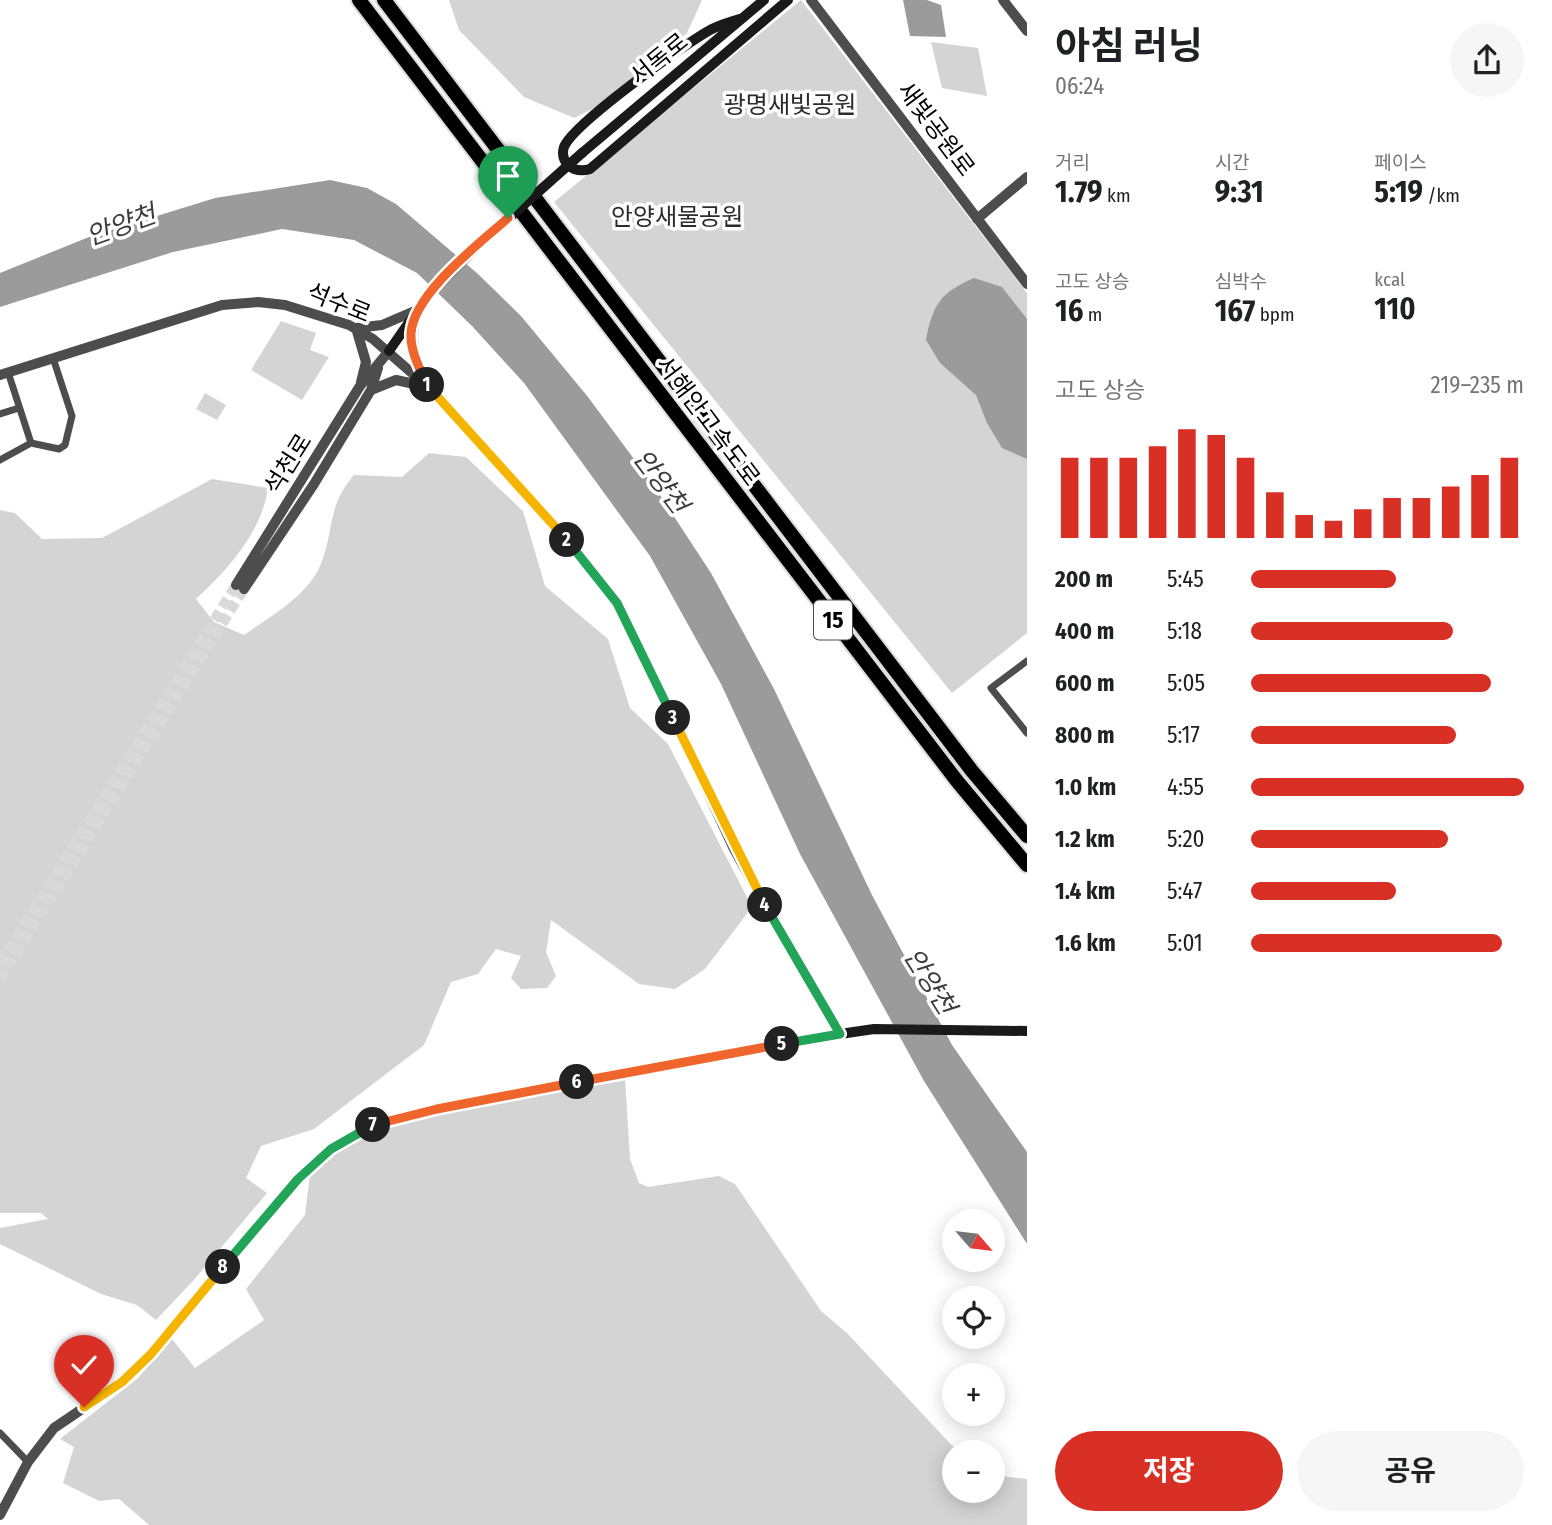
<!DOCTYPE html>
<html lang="ko">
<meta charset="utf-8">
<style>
body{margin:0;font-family:"Fira Sans Condensed","Noto Sans KR",sans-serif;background:#f6f6f6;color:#202124;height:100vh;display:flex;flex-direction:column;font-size:26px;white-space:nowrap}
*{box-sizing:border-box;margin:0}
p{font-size:23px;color:#757577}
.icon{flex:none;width:38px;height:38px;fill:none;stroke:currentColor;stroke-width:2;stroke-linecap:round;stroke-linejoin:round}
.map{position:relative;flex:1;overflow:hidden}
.drawer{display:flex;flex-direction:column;background:#fff;width:525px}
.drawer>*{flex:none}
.needle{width:46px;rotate:118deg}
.tools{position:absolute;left:942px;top:1209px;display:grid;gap:14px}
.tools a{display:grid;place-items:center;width:63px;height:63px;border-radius:50%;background:#fff;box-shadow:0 4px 18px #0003;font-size:35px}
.pin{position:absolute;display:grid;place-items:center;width:60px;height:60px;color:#fff;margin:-72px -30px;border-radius:50% 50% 50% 0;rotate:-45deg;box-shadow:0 0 7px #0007}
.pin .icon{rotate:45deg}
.km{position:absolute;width:35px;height:35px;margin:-18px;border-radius:50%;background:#222;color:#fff;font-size:19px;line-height:35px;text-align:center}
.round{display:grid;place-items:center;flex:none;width:74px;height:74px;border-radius:37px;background:#f6f6f6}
.overview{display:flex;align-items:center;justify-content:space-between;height:119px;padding:0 28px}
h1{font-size:38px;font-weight:700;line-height:52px}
.stats{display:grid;grid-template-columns:repeat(3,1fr);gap:10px;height:119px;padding:7px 28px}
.stats div{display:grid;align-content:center}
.stats b{font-size:30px;font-weight:700}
.stats small{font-size:19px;font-weight:400}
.stats p{font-size:19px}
.chart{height:196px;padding:14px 28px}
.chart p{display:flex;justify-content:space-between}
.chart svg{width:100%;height:126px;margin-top:7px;stroke:#d93025;stroke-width:6}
.action{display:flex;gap:14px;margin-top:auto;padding:14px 28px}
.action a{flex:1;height:80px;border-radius:42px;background:#d93025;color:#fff;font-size:28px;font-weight:700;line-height:80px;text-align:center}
.action a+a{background:#f6f6f6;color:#202124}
ul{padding:0 28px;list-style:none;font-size:23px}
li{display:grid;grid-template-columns:112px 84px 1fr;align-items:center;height:52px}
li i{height:18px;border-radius:9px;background:#d93025}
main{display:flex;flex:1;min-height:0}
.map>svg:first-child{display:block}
.green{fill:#d4d4d4}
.water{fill:#9b9b9b}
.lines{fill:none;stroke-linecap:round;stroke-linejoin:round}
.tertiary-tunnel{stroke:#d9d9d9;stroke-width:10;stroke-dasharray:10 5;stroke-linecap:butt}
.motorway-casing{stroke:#dbdbdb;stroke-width:18}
.minor{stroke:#4d4d4d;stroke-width:7}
.tertiary{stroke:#4d4d4d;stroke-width:10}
.secondary{stroke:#1a1a1a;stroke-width:10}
.motorway{stroke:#000;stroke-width:14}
.secondary-bridge{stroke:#1a1a1a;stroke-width:10}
.split-1-casing{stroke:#fff;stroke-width:14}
.split-2-casing{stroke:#fff;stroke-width:14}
.split-3-casing{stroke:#fff;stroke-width:14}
.split-4-casing{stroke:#fff;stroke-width:14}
.split-5-casing{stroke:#fff;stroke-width:14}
.split-6-casing{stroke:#fff;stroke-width:14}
.split-7-casing{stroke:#fff;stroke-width:14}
.split-8-casing{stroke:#fff;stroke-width:14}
.split-9-casing{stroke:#fff;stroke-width:14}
.split-1{stroke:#f0652b;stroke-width:9}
.split-2{stroke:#f5b400;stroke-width:9}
.split-3{stroke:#22a559;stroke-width:9}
.split-4{stroke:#f5b400;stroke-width:9}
.split-5{stroke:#22a559;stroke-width:9}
.split-6{stroke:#f0652b;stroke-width:9}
.split-7{stroke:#f0652b;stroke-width:9}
.split-8{stroke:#22a559;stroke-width:9}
.split-9{stroke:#f5b400;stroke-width:9}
.labels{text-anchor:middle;stroke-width:7;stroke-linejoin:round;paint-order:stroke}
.shield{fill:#fff;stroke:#4c4c4c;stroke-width:2}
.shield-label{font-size:23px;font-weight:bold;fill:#000}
.street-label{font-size:24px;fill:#000;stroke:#fff}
.park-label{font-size:24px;fill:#2b2b2b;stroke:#fff}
.water-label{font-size:26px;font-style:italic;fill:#3c3c3c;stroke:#fff}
</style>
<main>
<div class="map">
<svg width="1027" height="1525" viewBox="0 0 1027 1525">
<rect width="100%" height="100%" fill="#fff"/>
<path class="green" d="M449,0h253l-15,33 -80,69 -33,16 -50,-21 -65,-67z
M801,0l226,293v340l-75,60 -398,-491z
M931,42l47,6 9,48 -45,-8z
M281,321l35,12 -6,17 19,7 -27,43 -51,-30z
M205,393l21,12 -9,15 -21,-11z
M429,453l37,4 57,54 22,75 63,53 22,69 38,36 84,163 -47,62 -30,20 -36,-5 -88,-64 -5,32 10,24 -9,12 -26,1 -10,-11 10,-22 -25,-7 -18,25 -27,8 -27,63 -110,84 -53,17 -15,32 21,15 -74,88 -37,39 -19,-15 -36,-11 -101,-50v-16l48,-9 -7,-6h-41v-703l15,3 27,26 60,-1 110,-59 56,9c-6,44 -40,81 -72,111l18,23 30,13c28,-20 66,-40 78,-74 13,-36 5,-54 32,-86l48,2z
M625,1078l5,81 9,24 9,4 71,-11 16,8 86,127 27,23 110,118h-4v39h38v-16l35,4v46h-878l-30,-26 -20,2 -36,-18 11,-36 -14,-8 78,-61 34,-39 23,29 69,-48 -18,-31 59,-74 5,-41 37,-32 29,-15 50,-15z"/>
<path class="water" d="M903,0h24l14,5 5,32 -36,-1z
M330,180l37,8 29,16 82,70 43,42 67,81 66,89 57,87 63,116 98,206 80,150 75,107v92l-103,-163 -124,-227 -79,-170 -71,-128 -126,-173 -52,-57 -55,-53 -63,-33 -72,-11 -109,23 -173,55v-34l89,-36 126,-39z
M974,278l28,9 25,32v140l-25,-11 -15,-25 -11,-28 -36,-32 -14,-23c7,-36 14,-47 48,-62z"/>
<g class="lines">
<path class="tertiary-tunnel" d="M0,964l236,-379
M0,980l244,-391"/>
<defs>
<path id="motorway" d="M359,0l598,781 70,84
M384,0l588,771 55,65"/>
</defs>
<use href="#motorway" class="motorway-casing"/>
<path class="minor" d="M0,414l19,-6
M31,443l28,6 6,-4 7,-29 -19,-58
M0,460l31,-17 -23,-71
M1027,661l-36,27 36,45
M0,1433l28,29"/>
<path class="tertiary" d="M811,0l216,284
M1003,0l24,31
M977,219l50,-42
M0,375l222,-70 36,-3 27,3 64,20 24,14 55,48 158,175 31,41 22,42 94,202 50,92 57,95 -403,75 -63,15 -43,25 -33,30 -147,175 -29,28 -68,46 -26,34 -28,53
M361,382l5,-20 -10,-34 26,-3 35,-15c-9,33 -2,46 11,77l-32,-7 -25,10
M236,585l124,-199 29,-35
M244,589l70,-105 57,-94 7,-22"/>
<path class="secondary" d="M743,18c-10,3 -21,6 -31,11 -25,13 -139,95 -148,118 -3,9 1,18 10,22 6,2 10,2 16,0l198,-169
M582,153l182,-153
M389,351l39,-56
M840,1034l34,-5 153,2"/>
<use href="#motorway" class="motorway"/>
<path class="secondary-bridge" d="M428,295l56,-55 98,-87"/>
</g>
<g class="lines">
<defs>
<path id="split-1" d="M427,385c-7,-16 -17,-34 -16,-52 3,-40 68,-89 97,-115"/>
<path id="split-2" d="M427,385l140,155"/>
<path id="split-3" d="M567,540l50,63 56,115"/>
<path id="split-4" d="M673,718l92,187"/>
<path id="split-5" d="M765,905l75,129 -58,10"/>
<path id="split-6" d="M577,1082l205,-38"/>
<path id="split-7" d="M373,1125l64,-16 140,-27"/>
<path id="split-8" d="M223,1267l75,-88 33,-30 42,-24"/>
<path id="split-9" d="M84,1407l38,-25 29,-28 72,-87"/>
</defs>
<use href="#split-1" class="split-1-casing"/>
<use href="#split-2" class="split-2-casing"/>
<use href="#split-3" class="split-3-casing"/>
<use href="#split-4" class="split-4-casing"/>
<use href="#split-5" class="split-5-casing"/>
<use href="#split-6" class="split-6-casing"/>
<use href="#split-7" class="split-7-casing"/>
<use href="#split-8" class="split-8-casing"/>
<use href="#split-9" class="split-9-casing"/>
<use href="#split-1" class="split-1"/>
<use href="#split-2" class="split-2"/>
<use href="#split-3" class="split-3"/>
<use href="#split-4" class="split-4"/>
<use href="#split-5" class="split-5"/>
<use href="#split-6" class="split-6"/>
<use href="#split-7" class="split-7"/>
<use href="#split-8" class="split-8"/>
<use href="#split-9" class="split-9"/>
</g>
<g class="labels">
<rect class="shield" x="814" y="600.5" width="38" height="39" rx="5"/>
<g class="shield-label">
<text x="833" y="628">15</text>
</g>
<g class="street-label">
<text transform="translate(659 59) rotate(-39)" y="8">서독로</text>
<text transform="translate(936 129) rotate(53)" y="8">새빛공원로</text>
<text transform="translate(339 303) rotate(22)" y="8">석수로</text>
<text transform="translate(708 421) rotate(53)" y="8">서해안고속도로</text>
<text transform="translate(288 464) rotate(-58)" y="8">석천로</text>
</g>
<g class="park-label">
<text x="790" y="113">광명새빛공원</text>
<text x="677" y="225">안양새물공원</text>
</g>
<g class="water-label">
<text transform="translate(121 225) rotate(-20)" y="9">안양천</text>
<text transform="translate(661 481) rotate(53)" y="9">안양천</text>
<text transform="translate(930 981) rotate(58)" y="9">안양천</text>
</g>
</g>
</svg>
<div class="tools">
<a><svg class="needle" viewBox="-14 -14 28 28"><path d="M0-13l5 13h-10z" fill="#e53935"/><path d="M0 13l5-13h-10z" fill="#757577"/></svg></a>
<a><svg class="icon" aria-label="locate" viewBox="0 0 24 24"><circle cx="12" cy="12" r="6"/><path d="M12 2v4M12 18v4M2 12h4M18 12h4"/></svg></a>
<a>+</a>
<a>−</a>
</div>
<div class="pin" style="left:508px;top:218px;background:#1e9e55"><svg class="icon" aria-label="arrive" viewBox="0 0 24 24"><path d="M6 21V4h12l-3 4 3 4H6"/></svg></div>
<div class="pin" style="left:84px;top:1407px;background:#d93025"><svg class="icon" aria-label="check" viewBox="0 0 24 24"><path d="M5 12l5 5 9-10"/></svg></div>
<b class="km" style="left:427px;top:385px">1</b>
<b class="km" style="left:567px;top:540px">2</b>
<b class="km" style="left:673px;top:718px">3</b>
<b class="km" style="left:765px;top:905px">4</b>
<b class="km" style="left:782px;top:1044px">5</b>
<b class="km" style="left:577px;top:1082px">6</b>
<b class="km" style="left:373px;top:1125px">7</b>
<b class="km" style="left:223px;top:1267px">8</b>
</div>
<section class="drawer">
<div class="overview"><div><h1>아침 러닝</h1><p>06:24</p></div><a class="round"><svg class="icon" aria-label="share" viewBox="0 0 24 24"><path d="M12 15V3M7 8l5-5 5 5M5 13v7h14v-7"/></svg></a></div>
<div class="stats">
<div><p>거리</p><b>1.79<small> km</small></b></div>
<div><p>시간</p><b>9:31</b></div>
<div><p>페이스</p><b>5:19<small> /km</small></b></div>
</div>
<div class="stats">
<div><p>고도 상승</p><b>16<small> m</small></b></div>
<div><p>심박수</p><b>167<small> bpm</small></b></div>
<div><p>kcal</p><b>110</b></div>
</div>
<div class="chart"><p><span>고도 상승</span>219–235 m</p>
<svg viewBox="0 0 160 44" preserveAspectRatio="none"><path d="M5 44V16M15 44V16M25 44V16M35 44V12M45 44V6M55 44V8M65 44V16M75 44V28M85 44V36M95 44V38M105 44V34M115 44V30M125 44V30M135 44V26M145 44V22M155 44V16"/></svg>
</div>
<ul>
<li><b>200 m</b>5:45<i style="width:53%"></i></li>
<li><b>400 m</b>5:18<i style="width:74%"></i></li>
<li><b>600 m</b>5:05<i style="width:88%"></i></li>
<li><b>800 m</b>5:17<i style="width:75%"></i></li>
<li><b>1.0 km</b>4:55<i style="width:100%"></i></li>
<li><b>1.2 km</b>5:20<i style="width:72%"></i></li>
<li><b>1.4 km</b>5:47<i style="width:53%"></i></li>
<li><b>1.6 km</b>5:01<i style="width:92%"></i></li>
</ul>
<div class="action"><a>저장</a><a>공유</a></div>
</section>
</main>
